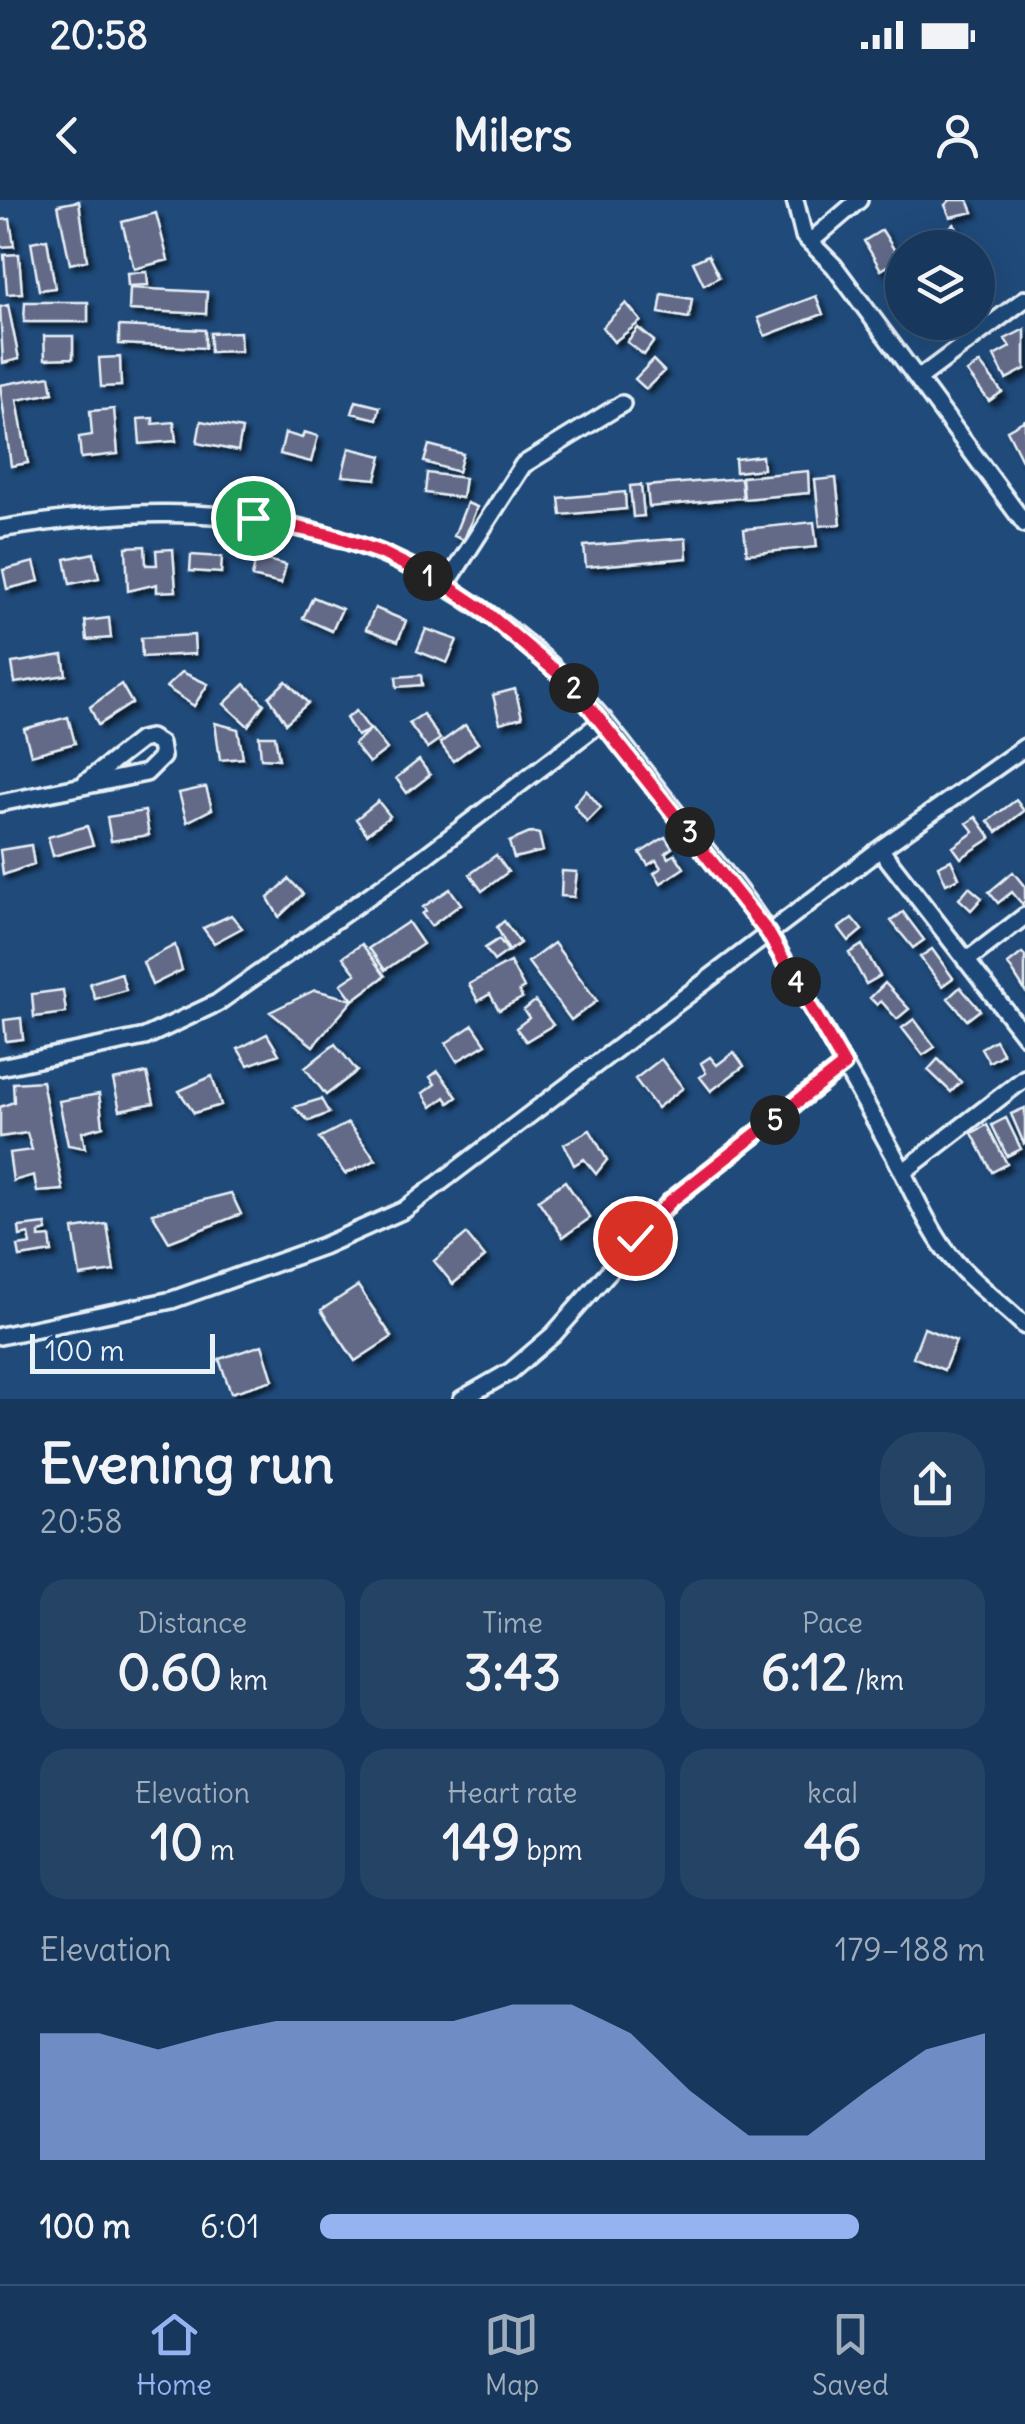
<!DOCTYPE html>
<meta charset="utf-8">
<style>
body{margin:0;font-family:Delius,sans-serif;background:#244365;color:#f1f3f6;height:100vh;display:flex;flex-direction:column;font-size:38px;white-space:nowrap}
*{box-sizing:border-box;margin:0}
p{font-size:32px;color:#9eacbb}
.icon{flex:none;width:55px;height:55px;fill:none;stroke:currentColor;stroke-width:2;stroke-linecap:round;stroke-linejoin:round}
.map{position:relative;height:1199px;overflow:hidden}
.side{display:flex;flex-direction:column;background:#17385c;flex:1}
.side>*{flex:none}
.tools{position:absolute;left:885px;top:30px;display:grid;gap:20px}
.tools a{display:grid;place-items:center;width:110px;height:110px;border-radius:50%;background:#17385c;box-shadow:0 10px 40px #0002,0 0 0 2px #365272;font-size:50px}
.scale{position:absolute;left:30px;bottom:25px;width:185px;box-sizing:border-box;padding-left:10px;border:5px solid #e8f1f8;border-top:0;font-size:28px;line-height:35px;white-space:nowrap;color:#e8f1f8;-webkit-text-stroke:8px #1f4a7a;paint-order:stroke}
.pin{position:absolute;display:grid;place-items:center;width:85px;height:85px;color:#fff;margin:-42px;border:5px solid #fff;border-radius:50%;box-shadow:0 2px 10px #0007}
.km{position:absolute;width:50px;height:50px;margin:-25px;border-radius:50%;background:#222;color:#fff;font-size:28px;line-height:50px;text-align:center}
.round{display:grid;place-items:center;flex:none;width:105px;height:105px;border-radius:40px;background:#244365}
.headline{display:flex;align-items:center;justify-content:space-between;height:170px;padding:0 40px}
h1{font-size:55px;font-weight:800;line-height:75px}
.metrics{display:grid;grid-template-columns:repeat(3,1fr);gap:15px;height:170px;padding:10px 40px}
.metrics div{display:grid;align-content:center;border-radius:25px;background:#244365;text-align:center}
.metrics b{font-size:50px;font-weight:800}
.metrics small{font-size:28px;font-weight:400}
.metrics p{font-size:28px}
.chart{height:280px;padding:20px 40px}
.chart p{display:flex;justify-content:space-between}
.chart svg{width:100%;height:180px;margin-top:10px;fill:#95b2f1;opacity:.7}
ul{padding:0 40px;list-style:none;font-size:32px}
li{display:grid;grid-template-columns:160px 120px 1fr;align-items:center;height:75px}
li i{height:25px;border-radius:12px;background:#95b2f1}
.status{display:flex;justify-content:space-between;align-items:center;height:70px;padding:0 50px;background:#17385c;direction:ltr}
.status svg{height:28px;fill:currentColor}
header{display:flex;justify-content:space-between;align-items:center;height:130px;padding:0 40px;background:#17385c;font-size:45px;font-weight:800}
.dock{display:flex;justify-content:space-around;align-items:center;height:140px;border-top:2px solid #365272;background:#17385c;font-size:28px;color:#9eacbb}
.dock a{display:grid;justify-items:center;gap:5px}
.dock .selected{color:#95b2f1}
.map>svg:first-child{display:block}
.building{fill:#626a88;stroke:#e8f1f8;stroke-width:2.5;filter:url(#shadow)}
.lines{fill:none;stroke-linecap:round;stroke-linejoin:round}
.minor-casing{stroke:#e8f1f8;stroke-width:22}
.minor{stroke:#1f4a7a;stroke-width:15}
.route-casing{stroke:#fff;stroke-width:20}
.route{stroke:#e11d48;stroke-width:12}
</style>
<div class="status"><b>20:58</b><svg viewBox="0 0 49 12"><path d="M0 12V9h3v3zM5 12V6h3v6zM10 12V3h3v9zM15 12V0h3v12zM26 1h20v11H26zM47 4h2v5h-2z"/></svg></div>
<header><svg class="icon" aria-label="back" viewBox="0 0 24 24"><path d="M15 5l-7 7 7 7"/></svg>Milers<svg class="icon" aria-label="person" viewBox="0 0 24 24"><circle cx="12" cy="8" r="4"/><path d="M4 21q1-7 8-7t8 7"/></svg></header>
<div class="map">
<svg width="1025" height="1199" viewBox="0 0 1025 1199">
<defs>
<filter id="shadow"><feDropShadow dx="4.5" dy="4.5" stdDeviation="2.5" flood-color="#0009"/></filter>
</defs>
<rect width="100%" height="100%" fill="#1f4a7a"/>
<filter id="ink" filterUnits="userSpaceOnUse"><feTurbulence type="fractalNoise" baseFrequency=".01" numOctaves="2"/><feDisplacementMap in="SourceGraphic" scale="20" xChannelSelector="R" yChannelSelector="G"/><feConvolveMatrix kernelMatrix="1 2 1 2 8 2 1 2 1" color-interpolation-filters="sRGB"/></filter>
<g filter="url(#ink)">
<path class="building" d="M950,0h18l5,12 -23,5 -5,-12z
M79,1l8,59 -17,4 -12,-59z
M156,13l12,47 -34,9 -12,-47z
M10,19l4,27 -14,1v-27z
M954,24l16,24h-39l-3,-6z
M882,30l18,29 -19,11 -17,-29z
M47,39l8,49 -16,2 -8,-48z
M19,54l3,39 -15,1 -3,-39z
M708,55l11,22 -15,8 -11,-23z
M147,72l1,13 -20,1 -1,-13z
M130,88l77,4 -1,22 -77,-4z
M662,94l30,5 -3,19 -30,-5z
M816,96l7,18 -58,22 -7,-18z
M25,102h63v20h-64z
M626,103l15,18 -27,21 -12,-15z
M8,105l11,54 -16,4 -3,-56z
M119,126l86,4v18l-86,-4z
M638,128l16,13 -10,14 -17,-13z
M1025,129v40l-19,10 -12,-23 16,-9 -5,-8z
M240,132l1,19 -31,1v-19z
M44,136h29v22l-28,1z
M120,157l1,29 -20,1 -2,-29z
M653,160l11,11 -18,18 -11,-10z
M980,163l22,29 -13,9 -22,-29z
M50,176l3,17 -36,7 11,63 -17,3 -11,-81z
M356,201l24,6 -3,12 -25,-6z
M114,209l4,45 -37,4 -2,-21 13,-2 -2,-24z
M153,218v6l21,-2 2,19 -36,3 -2,-25z
M1025,220v46l-18,-36z
M201,221l41,8 -4,22 -41,-8z
M304,232l14,4 -7,26 -31,-8 5,-21 17,5z
M429,245l34,9 -5,18 -34,-10z
M349,248l33,8 -6,23 -34,-3z
M762,256l1,13 -27,3 -1,-13z
M808,271l1,22 -65,6 -2,-22z
M427,273l38,5 -3,20 -37,-5z
M741,278l2,20 -94,9 -2,-21z
M836,278l5,46 -21,2 -5,-46z
M641,285l3,31 -11,1 -3,-31z
M625,292l1,17 -65,6 -2,-17z
M467,303l10,4 -13,33 -10,-4z
M814,322l3,25 -70,7 -3,-25z
M686,338l1,20 -101,9 -2,-21z
M145,346l1,19h11l-1,-15 17,-1 3,42 -19,1v-8l-29,7 -2,-44z
M94,353l5,25 -29,6 -5,-25z
M191,355l31,2 -1,16 -31,-2z
M256,357l30,8 -5,19 -29,-7z
M34,362l5,19 -32,8 -4,-19z
M313,397l29,12 -10,22 -29,-13z
M375,408l31,13 -8,20 -32,-12z
M109,418l2,20 -24,2 -2,-19z
M426,429l31,11 -10,23 -30,-12z
M194,435l1,19 -53,3 -1,-19z
M63,455l3,20 -51,8 -3,-20z
M182,472l26,12 -14,22 -28,-19z
M421,475l1,10 -25,2 -1,-10z
M286,481l22,22 -22,20 -17,-26z
M121,484l11,19 -34,22 -8,-18z
M245,484l19,20 -16,22 -24,-22z
M515,489l7,28 -22,6 -7,-28z
M356,511l14,19 -13,6 -11,-18z
M423,514l17,25 -13,9 -18,-25z
M68,517l7,26 -44,12 -7,-26z
M215,523l23,6 5,29 -23,2z
M465,525l13,18 -25,18 -13,-18z
M371,529l16,20 -18,14 -15,-19z
M259,536h16l4,23 -18,-1z
M419,560l11,15 -23,18 -11,-15z
M206,587l6,22 -25,13 -8,-29z
M586,590l15,18 -14,14 -13,-17z
M1016,600l8,11 -27,21 -9,-11z
M378,601l12,15 -23,18 -11,-15z
M145,611l4,24 -38,6 -4,-24z
M976,617l15,21 -30,20 -8,-11 21,-15 -7,-9z
M87,626l6,19 -40,11 -5,-19z
M532,632l7,2 4,17 -29,7 -5,-16z
M665,637l7,11 -7,5 4,5 6,-4 9,14 -23,15 -7,-10 7,-5 -5,-8 -8,5 -8,-12z
M31,645l3,19 -31,11 -3,-25z
M496,655l12,17 -26,19 -12,-17z
M951,660l8,18 -13,6 -8,-18z
M562,671l15,1 -3,25 -13,-1z
M1013,672l12,15v14l-3,3 -10,-12 -14,11 -9,-11z
M289,679l14,15 -24,23 -11,-19z
M969,687l13,11 -11,12 -12,-11z
M450,689l11,15 -30,22 -9,-12 4,-3 -3,-4z
M903,712l21,28 -11,8 -22,-27z
M231,715l11,13 -28,15 -11,-15z
M852,718l10,12 -13,11 -10,-13z
M504,721l16,22 -11,8 -12,-24z
M408,722l15,22 -38,26 -16,-22z
M499,739l9,12 -14,10 -9,-13z
M554,743l43,58 -26,19 -43,-58z
M362,744l23,32 -32,24 -12,-16 15,-10 -13,-17z
M175,745l7,25 -30,15 -9,-23z
M862,745l18,31 -14,8 -17,-31z
M932,749l21,29 -11,8 -22,-29z
M1022,753l3,3v35l-17,-27z
M510,762l14,26 -5,3 3,7 -23,12 -9,-16 -12,7 -9,-17z
M121,773l5,17 -31,9 -5,-16z
M885,783l24,26 -12,10 -16,-18 -4,4 -7,-7z
M960,787l20,23 -13,10 -19,-22z
M63,790l3,23 -32,4 -2,-23z
M315,790l38,10 -40,46 -43,-34z
M535,801l18,24 -27,16 -10,-13 13,-10 -5,-8z
M21,818l2,21 -17,2 -2,-21z
M914,819l21,28 -12,8 -21,-27z
M473,825l13,19 -29,17 -11,-18z
M267,834l12,20 -31,11 -10,-16z
M995,840l8,14 -14,8 -8,-14z
M335,844l22,27 -31,24 -21,-27z
M734,852l10,14 -33,25 -11,-14 6,-4 -5,-10 9,-6 7,8z
M661,859l22,29 -26,20 -22,-29z
M938,859l23,23 -10,10 -23,-22z
M438,871l19,26 -8,6 -4,-6 -13,10 -9,-14 12,-9 -5,-7z
M147,873l7,30 -34,7 -7,-30z
M212,876l9,29 -27,8 -15,-22z
M42,881l21,109 -26,2 -3,-17 -21,6 -4,-28 23,-3 -5,-17 -27,4v-30l14,-5 -1,-19z
M99,894l4,32 -21,6 3,16 -17,-3 -9,-44z
M321,899l8,14 -20,8 -15,-14z
M1025,908v36h-1l-13,-30z
M1006,918l15,31 -14,7 -15,-31z
M348,923l28,37 -31,14 -26,-36z
M987,925l20,39 -15,8 -20,-39z
M590,930l17,30 -11,14 -12,-15 -10,6 -10,-21z
M565,981l25,37 -27,19 -25,-37z
M231,993l10,21 -72,28 -17,-29z
M46,1024l1,7 -8,2v5l11,-1 2,15 -32,5 -2,-11 13,-2 -2,-10 -9,2 -1,-9z
M107,1024l7,47 -34,5 -7,-47z
M466,1034l19,23 -32,27 -19,-23z
M358,1086l34,51 -37,24 -34,-51z
M924,1128l32,13 -12,29 -31,-13z
M262,1145l11,35 -42,13 -12,-34z"/>
<g class="lines">
<defs>
<path id="minor" d="M795,0l9,36 30,30 191,258
M810,42l49,-42
M918,179l107,-80
M0,329c228,-38 399,-13 570,154 36,36 65,78 96,117 34,45 76,89 105,138 42,71 83,144 123,217 16,30 30,65 50,93 21,29 55,53 81,78
M446,385l77,-120 99,-61
M0,603l146,-30 16,-16 -2,-13 -10,-6 -10,2 -55,43
M880,649l145,187
M966,761l59,-45
M0,867l145,-30 72,-34 203,-143 184,-140
M903,972l122,-94
M0,1136l172,-36 151,-54 81,-36 476,-361 145,-102
M462,1199l49,-28 42,-36 118,-134 173,-136"/>
</defs>
<use href="#minor" class="minor-casing"/>
<use href="#minor" class="minor"/>
</g>
</g>
<g class="lines" filter="url(#ink)">
<defs>
<path id="route" d="M253,318l77,17 52,18 64,32 36,24 89,75 197,249 76,132 -173,136 -36,37"/>
</defs>
<use href="#route" class="route-casing"/>
<use href="#route" class="route"/>
</g>
</svg>
<div class="tools">
<a><svg class="icon" aria-label="layers" viewBox="0 0 24 24"><path d="M12 4l9 5-9 5-9-5zM3 14l9 5 9-5"/></svg></a>
</div>
<div class="scale">100 m</div>
<div class="pin" style="left:253px;top:318px;background:#1e9e55"><svg class="icon" aria-label="arrive" viewBox="0 0 24 24"><path d="M6 21V4h12l-3 4 3 4H6"/></svg></div>
<div class="pin" style="left:635px;top:1038px;background:#d93025"><svg class="icon" aria-label="check" viewBox="0 0 24 24"><path d="M5 12l5 5 9-10"/></svg></div>
<b class="km" style="left:428px;top:376px">1</b>
<b class="km" style="left:574px;top:488px">2</b>
<b class="km" style="left:690px;top:632px">3</b>
<b class="km" style="left:796px;top:782px">4</b>
<b class="km" style="left:775px;top:920px">5</b>
</div>
<section class="side">
<div class="headline"><div><h1>Evening run</h1><p>20:58</p></div><a class="round"><svg class="icon" aria-label="share" viewBox="0 0 24 24"><path d="M12 15V3M7 8l5-5 5 5M5 13v7h14v-7"/></svg></a></div>
<div class="metrics">
<div><p>Distance</p><b>0.60<small> km</small></b></div>
<div><p>Time</p><b>3:43</b></div>
<div><p>Pace</p><b>6:12<small> /km</small></b></div>
</div>
<div class="metrics">
<div><p>Elevation</p><b>10<small> m</small></b></div>
<div><p>Heart rate</p><b>149<small> bpm</small></b></div>
<div><p>kcal</p><b>46</b></div>
</div>
<div class="chart"><p><span>Elevation</span>179–188 m</p>
<svg viewBox="0 0 160 44" preserveAspectRatio="none"><path d="M0 44V13L10 13L20 17L30 13L40 10L50 10L60 10L70 10L80 6L90 6L100 13L110 27L120 38L130 38L140 27L150 17L160 13V44z"/></svg>
</div>
<ul>
<li><b>100 m</b>6:01<i style="width:81%"></i></li>
</ul>
</section>
<nav class="dock">
<a class="selected"><svg class="icon" aria-label="home" viewBox="0 0 24 24"><path d="M3 11l9-7 9 7M6 9v11h12V9"/></svg>Home</a>
<a><svg class="icon" aria-label="map" viewBox="0 0 24 24"><path d="M3 6l6-2 6 2 6-2v14l-6 2-6-2-6 2zM9 4v14M15 6v14"/></svg>Map</a>
<a><svg class="icon" aria-label="saved" viewBox="0 0 24 24"><path d="M7 4h10v16l-5-4-5 4z"/></svg>Saved</a>
</nav>
